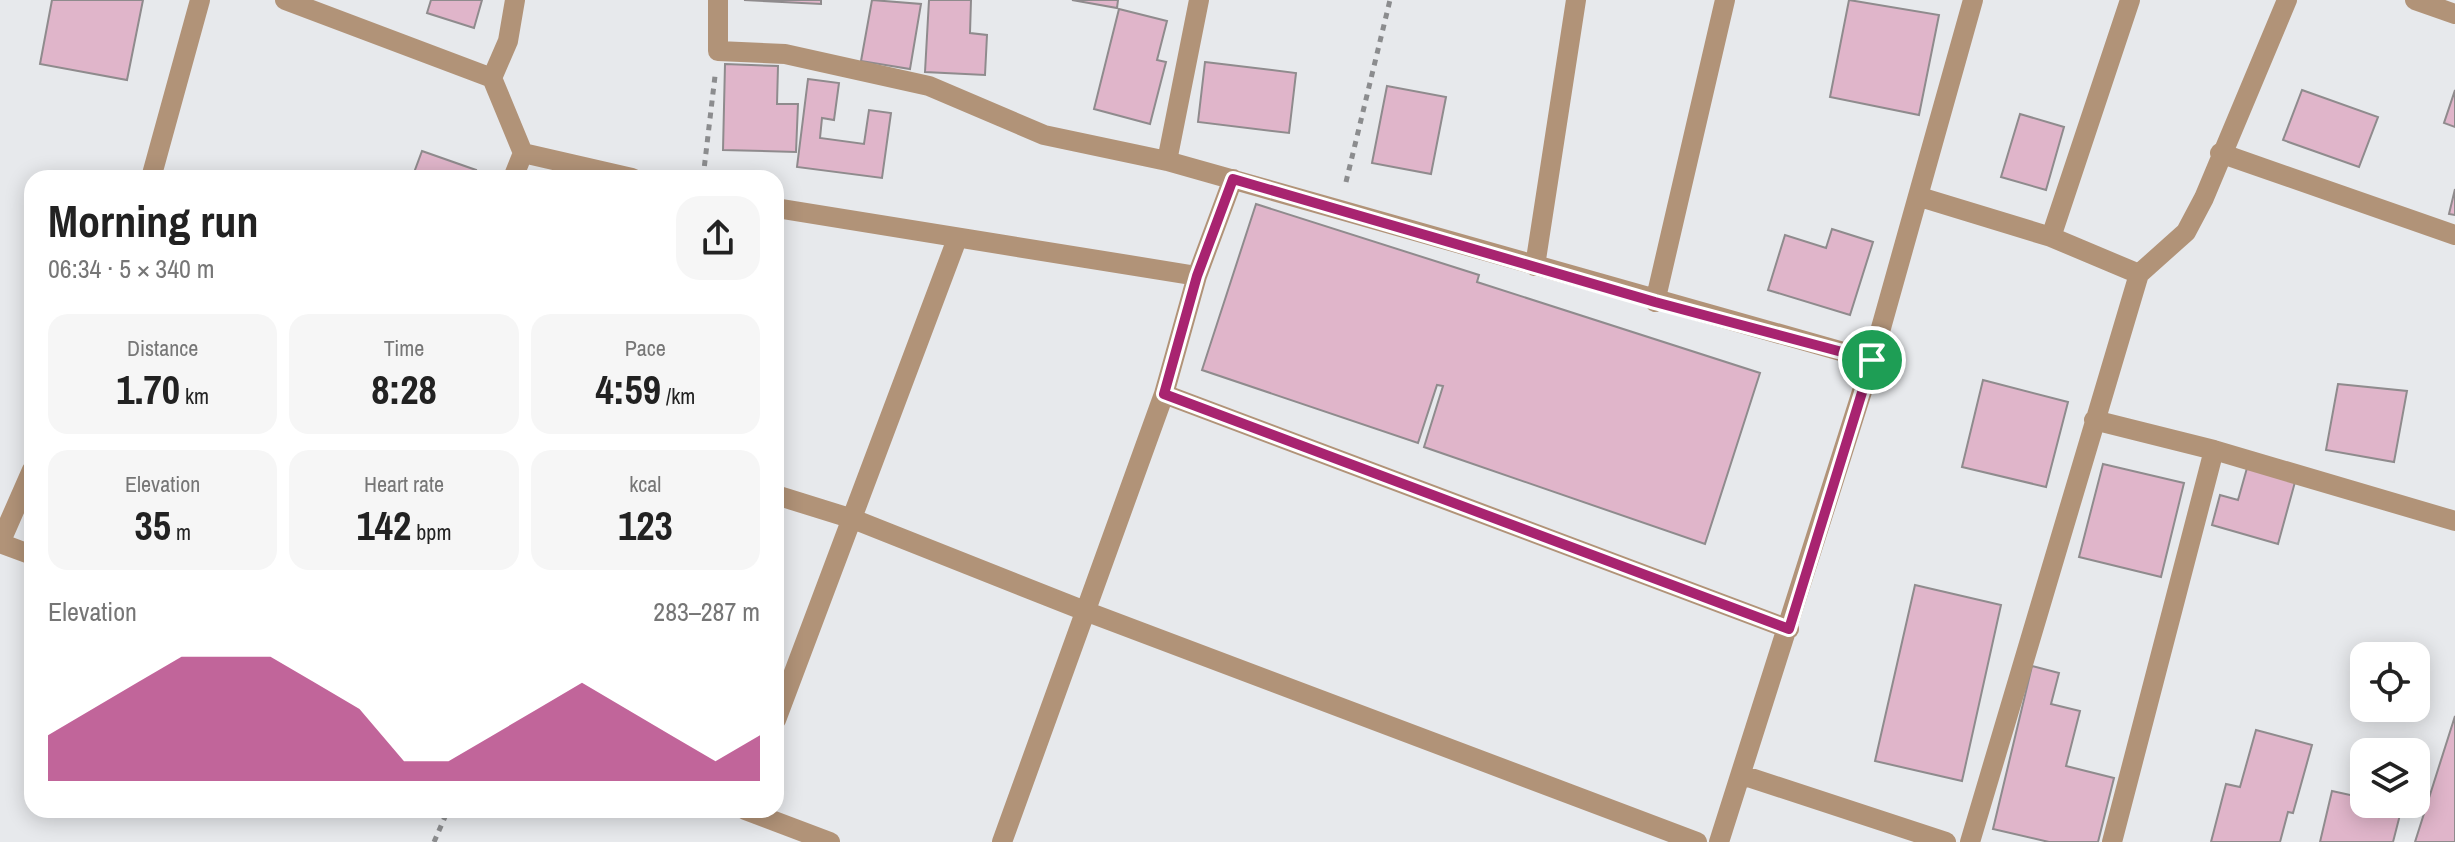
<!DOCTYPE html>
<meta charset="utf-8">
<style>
body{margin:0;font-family:"Archivo Narrow",sans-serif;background:#f6f6f6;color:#222;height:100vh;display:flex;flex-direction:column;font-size:30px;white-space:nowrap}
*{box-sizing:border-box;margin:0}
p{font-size:26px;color:#767676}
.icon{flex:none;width:44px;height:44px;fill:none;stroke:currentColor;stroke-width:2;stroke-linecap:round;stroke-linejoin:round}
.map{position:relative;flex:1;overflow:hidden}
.details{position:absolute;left:24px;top:170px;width:760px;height:648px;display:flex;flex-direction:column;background:#fff;border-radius:24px;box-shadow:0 4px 20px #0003}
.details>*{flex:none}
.fabs{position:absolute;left:2350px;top:642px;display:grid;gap:16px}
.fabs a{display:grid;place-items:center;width:80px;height:80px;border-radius:16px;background:#fff;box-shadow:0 4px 20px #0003;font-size:40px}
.pin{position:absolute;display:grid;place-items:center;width:68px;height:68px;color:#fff;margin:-34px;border:4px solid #fff;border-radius:50%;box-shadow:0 2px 8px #0007}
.round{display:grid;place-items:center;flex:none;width:84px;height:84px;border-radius:24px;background:#f6f6f6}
.head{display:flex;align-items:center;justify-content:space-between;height:136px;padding:0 24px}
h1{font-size:44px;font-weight:700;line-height:60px}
.stats{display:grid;grid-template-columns:repeat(3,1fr);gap:12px;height:136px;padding:8px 24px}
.stats div{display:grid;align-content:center;border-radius:20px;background:#f6f6f6;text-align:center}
.stats b{font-size:40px;font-weight:700}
.stats small{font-size:22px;font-weight:400}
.stats p{font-size:22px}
.chart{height:224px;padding:16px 24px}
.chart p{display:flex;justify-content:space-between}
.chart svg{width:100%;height:144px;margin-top:8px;fill:#a82470;opacity:.7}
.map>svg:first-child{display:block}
.building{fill:#e0b5ca;stroke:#8f8b8d;stroke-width:2}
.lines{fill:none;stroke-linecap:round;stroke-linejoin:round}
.path{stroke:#8b8c8e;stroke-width:5;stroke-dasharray:6 6;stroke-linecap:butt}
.minor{stroke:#b19378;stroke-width:20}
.route-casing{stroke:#fff;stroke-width:16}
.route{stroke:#a82470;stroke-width:10}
</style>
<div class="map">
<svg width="2455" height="842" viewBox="0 0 2455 842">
<rect width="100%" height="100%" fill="#e7e9ec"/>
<path class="building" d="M52,0h91l-16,80 -87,-16z
M431,0h51l-8,28 -47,-15z
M744,0h77v4z
M872,0l49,4 -11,65 -49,-8z
M929,0h42l-1,33 17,2 -2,40 -60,-3z
M1072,0h46l-1,8z
M1849,0l90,15 -20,100 -89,-18z
M1119,9l48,12 -10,39 9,2 -16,62 -56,-15z
M1205,62l91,11 -7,60 -91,-11z
M725,64l53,2 -1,38h21l-2,48 -73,-2z
M808,79l31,4 -5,37 -12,-2 -2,20 44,6 5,-34 22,3 -9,65 -85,-11z
M1387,86l59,11 -15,77 -59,-11z
M2302,90l76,27 -19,50 -76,-27z
M2455,90v37l-11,-4z
M2020,114l44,13 -18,63 -45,-13z
M422,151l54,19 -2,8h-62z
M2455,189v26l-6,-1z
M1256,204l223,71 -2,7 283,91 -55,171 -281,-97 19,-61 -6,-1 -19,58 -216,-73z
M1832,229l41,13 -23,73 -82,-25 17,-55 41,13z
M1983,380l85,22 -22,85 -84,-20z
M2338,384l69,7 -13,71 -68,-12z
M2103,464l81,19 -23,94 -82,-20z
M2247,468l48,14 -17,62 -66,-19 8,-30 18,5z
M1915,585l86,20 -39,176 -87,-20z
M2032,666l27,7 -8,31 29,7 -14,55 48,12 -16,64h-49l-56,-13z
M2455,716v126h-40z
M2256,730l56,15 -19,68 -5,-1 -8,30h-69l15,-58 14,3z
M2332,791l32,7v6l38,3 -9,35h-73z"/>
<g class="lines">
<path class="path" d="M703,178l12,-102
M1346,182l44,-182
M434,842l14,-32"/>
<path class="minor" d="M285,0l207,78
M515,0l-7,41 -16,37 31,75 109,25
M718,0v51l67,3 144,32 115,49 123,26 705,199
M2415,0l40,14
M2220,153l235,82
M1167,161l32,-161
M151,178l49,-178
M513,178l10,-25
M1920,197l131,40 88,37
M776,208l421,68
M2051,237l79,-237
M1535,266l41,-266
M1655,302l70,-302
M1164,394l625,235
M2094,420l120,30 241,71
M776,495l77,24 232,92 612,231
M0,543l32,-73
M0,543l32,12
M776,720l181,-481
M1742,775l204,67
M745,810l85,32
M1002,842l162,-448 33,-118 36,-97
M1719,842l153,-482 101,-360
M1970,842l169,-568 47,-42 18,-34 83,-198
M2112,842l102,-392"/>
</g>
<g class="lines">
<defs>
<path id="route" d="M1233,179l422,123 217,58 -83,269 -625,-235 33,-118z"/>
</defs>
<use href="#route" class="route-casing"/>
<use href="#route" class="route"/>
</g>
</svg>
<div class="fabs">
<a><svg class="icon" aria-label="locate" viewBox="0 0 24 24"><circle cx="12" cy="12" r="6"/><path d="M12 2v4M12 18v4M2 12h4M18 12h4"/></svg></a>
<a><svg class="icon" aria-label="layers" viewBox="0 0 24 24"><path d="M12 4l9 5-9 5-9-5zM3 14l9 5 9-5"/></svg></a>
</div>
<div class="pin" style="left:1872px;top:360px;background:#1e9e55"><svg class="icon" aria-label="arrive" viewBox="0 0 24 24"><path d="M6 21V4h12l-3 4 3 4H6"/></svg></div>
<section class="details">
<div class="head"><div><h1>Morning run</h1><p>06:34 · 5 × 340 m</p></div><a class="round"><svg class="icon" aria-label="share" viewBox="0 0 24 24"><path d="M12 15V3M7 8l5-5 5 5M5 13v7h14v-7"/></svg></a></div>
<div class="stats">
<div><p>Distance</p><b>1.70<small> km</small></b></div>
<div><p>Time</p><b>8:28</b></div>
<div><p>Pace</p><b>4:59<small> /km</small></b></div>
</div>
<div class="stats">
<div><p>Elevation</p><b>35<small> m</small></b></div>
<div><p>Heart rate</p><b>142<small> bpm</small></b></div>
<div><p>kcal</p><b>123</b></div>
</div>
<div class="chart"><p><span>Elevation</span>283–287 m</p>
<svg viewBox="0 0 160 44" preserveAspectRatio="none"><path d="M0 44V30L10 22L20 14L30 6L40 6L50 6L60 14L70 22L80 38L90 38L100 30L110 22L120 14L130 22L140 30L150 38L160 30V44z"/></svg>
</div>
</section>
</div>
